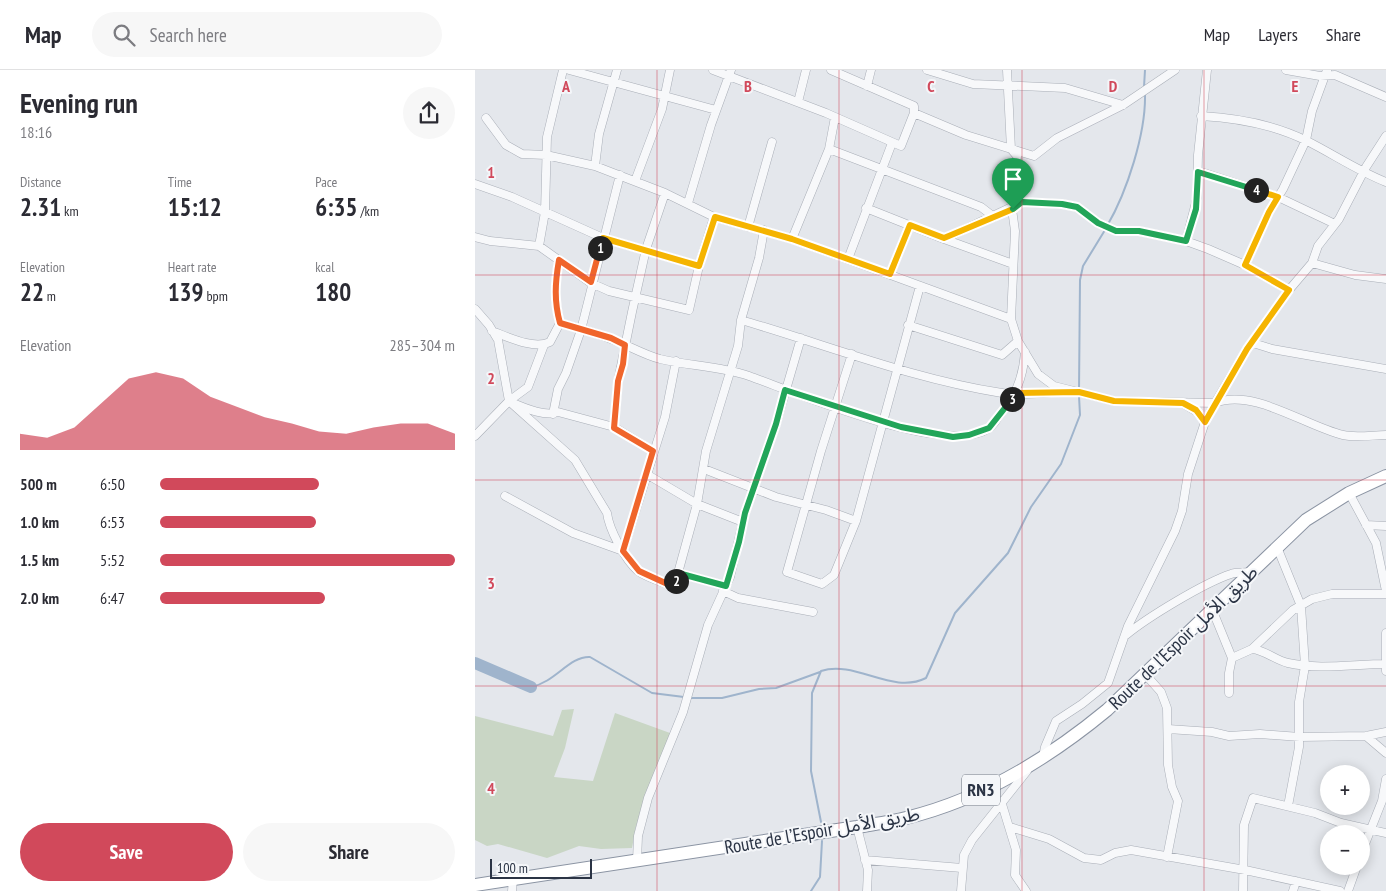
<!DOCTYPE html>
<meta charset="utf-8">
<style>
body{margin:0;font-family:"PT Sans Narrow","Noto Sans Arabic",sans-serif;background:#f7f7f7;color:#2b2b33;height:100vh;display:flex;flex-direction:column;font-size:19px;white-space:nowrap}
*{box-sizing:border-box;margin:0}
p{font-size:16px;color:#7c7c81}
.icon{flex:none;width:28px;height:28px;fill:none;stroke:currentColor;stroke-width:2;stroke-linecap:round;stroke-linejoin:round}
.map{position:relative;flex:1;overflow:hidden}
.details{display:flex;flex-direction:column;background:#fff;width:475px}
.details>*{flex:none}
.tools{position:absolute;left:845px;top:695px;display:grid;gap:10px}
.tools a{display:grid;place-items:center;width:50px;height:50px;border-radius:50%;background:#fff;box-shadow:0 2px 12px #0003;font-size:25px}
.scale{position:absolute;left:15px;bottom:12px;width:102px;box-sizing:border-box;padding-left:5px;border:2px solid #2b3445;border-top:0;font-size:14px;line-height:18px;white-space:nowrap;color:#2b3445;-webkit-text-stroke:4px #f4f6f9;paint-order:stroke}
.pin{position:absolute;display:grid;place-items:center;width:42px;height:42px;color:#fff;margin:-51px -21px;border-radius:50% 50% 50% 0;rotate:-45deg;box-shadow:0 0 5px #0007}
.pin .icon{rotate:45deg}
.km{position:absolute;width:25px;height:25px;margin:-12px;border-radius:50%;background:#222;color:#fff;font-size:14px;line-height:25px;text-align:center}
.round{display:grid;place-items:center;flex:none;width:52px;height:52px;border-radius:26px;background:#f7f7f7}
.overview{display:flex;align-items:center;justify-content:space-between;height:85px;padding:0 20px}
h1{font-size:28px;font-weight:700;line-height:38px}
.stats{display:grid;grid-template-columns:repeat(3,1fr);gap:8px;height:85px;padding:5px 20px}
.stats div{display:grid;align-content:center}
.stats b{font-size:25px;font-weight:700}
.stats small{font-size:14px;font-weight:400}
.stats p{font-size:14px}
.chart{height:140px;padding:10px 20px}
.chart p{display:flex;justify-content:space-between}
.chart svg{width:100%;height:90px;margin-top:5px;fill:#d1495b;opacity:.7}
.action{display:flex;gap:10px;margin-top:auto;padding:10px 20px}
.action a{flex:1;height:58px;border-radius:30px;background:#d1495b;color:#fff;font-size:20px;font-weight:700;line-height:58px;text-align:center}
.action a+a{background:#f7f7f7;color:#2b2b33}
ul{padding:0 20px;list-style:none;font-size:16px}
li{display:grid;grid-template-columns:80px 60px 1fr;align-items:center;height:38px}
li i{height:12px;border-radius:6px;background:#d1495b}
header{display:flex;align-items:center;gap:30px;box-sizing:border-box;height:70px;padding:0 25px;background:#fff;border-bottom:1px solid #e1e1e2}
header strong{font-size:24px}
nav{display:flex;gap:28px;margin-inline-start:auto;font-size:18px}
.search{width:350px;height:45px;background:#f7f7f7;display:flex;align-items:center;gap:12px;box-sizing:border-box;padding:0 18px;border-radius:28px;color:#7c7c81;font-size:19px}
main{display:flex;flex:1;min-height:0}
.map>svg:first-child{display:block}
.green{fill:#c9d6c5}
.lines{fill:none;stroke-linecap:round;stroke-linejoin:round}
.stream{stroke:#9fb4cc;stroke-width:2}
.river{stroke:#9fb4cc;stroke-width:12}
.minor-casing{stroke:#a9aeb7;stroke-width:9}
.trunk-casing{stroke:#8b94a3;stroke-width:14}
.minor{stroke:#f7f8fa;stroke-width:8}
.trunk{stroke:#fff;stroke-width:12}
.split-1-casing{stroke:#fff;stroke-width:10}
.split-2-casing{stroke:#fff;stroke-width:10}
.split-3-casing{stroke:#fff;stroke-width:10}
.split-4-casing{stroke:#fff;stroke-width:10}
.split-5-casing{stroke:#fff;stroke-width:10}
.split-1{stroke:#f5b400;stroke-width:6}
.split-2{stroke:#f0652b;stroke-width:6}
.split-3{stroke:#22a559;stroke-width:6}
.split-4{stroke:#f5b400;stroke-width:6}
.split-5{stroke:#22a559;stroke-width:6}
.grid{fill:none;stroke:#d1495b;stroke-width:1;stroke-opacity:0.55}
.labels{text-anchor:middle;stroke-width:4;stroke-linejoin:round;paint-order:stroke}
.shield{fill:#f4f6f9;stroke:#676e7b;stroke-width:1}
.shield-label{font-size:18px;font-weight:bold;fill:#2b3445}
.street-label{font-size:19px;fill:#2b3445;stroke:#f4f6f9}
.grid-label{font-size:16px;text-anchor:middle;font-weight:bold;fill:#d1495b;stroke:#f4f6f9;stroke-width:4;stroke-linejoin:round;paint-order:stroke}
</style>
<header>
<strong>Map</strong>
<div class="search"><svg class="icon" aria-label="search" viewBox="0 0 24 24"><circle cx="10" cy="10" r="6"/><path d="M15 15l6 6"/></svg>Search here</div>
<nav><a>Map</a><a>Layers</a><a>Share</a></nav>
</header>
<main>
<section class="details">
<div class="overview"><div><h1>Evening run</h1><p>18:16</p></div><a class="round"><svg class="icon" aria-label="share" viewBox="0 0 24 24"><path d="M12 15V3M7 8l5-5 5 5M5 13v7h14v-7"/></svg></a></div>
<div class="stats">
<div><p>Distance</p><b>2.31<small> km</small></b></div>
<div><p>Time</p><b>15:12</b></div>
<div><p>Pace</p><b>6:35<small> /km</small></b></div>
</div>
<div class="stats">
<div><p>Elevation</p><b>22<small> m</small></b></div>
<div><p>Heart rate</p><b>139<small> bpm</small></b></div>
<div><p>kcal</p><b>180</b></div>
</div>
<div class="chart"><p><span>Elevation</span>285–304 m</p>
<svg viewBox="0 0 160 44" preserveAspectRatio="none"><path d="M0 44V36L10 38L20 33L30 21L40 9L50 6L60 9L70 18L80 23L90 28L100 31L110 35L120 36L130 33L140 31L150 31L160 36V44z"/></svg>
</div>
<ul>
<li><b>500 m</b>6:50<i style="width:54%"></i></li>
<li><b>1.0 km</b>6:53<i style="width:53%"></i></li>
<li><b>1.5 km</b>5:52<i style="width:100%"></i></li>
<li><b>2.0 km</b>6:47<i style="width:56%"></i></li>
</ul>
<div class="action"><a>Save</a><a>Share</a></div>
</section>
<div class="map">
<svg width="911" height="821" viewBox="0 0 911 821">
<rect width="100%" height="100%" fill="#e4e7ec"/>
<path class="green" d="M99,639l-9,39 -11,29 39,4 22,-68 55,20 -34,93 -4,22 -31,1 -22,-3 -32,12 -49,-14 -11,2 -12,-6v-124l78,20 9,-26z"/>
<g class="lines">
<path class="stream" d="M669,17l1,-17
M632,156c20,-34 39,-93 38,-132
M604,321l1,-111 3,-14 22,-36
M56,617c25,-5 38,-31 59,-30l62,36 32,4
M214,628h33l37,-9 17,-1 44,-16
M346,752l-10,-51 1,-78 9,-22c35,-11 71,24 105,7l29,-65 53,-60 23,-46 30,-43 19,-49 -1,-19
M336,821l9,-14 2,-36"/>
<path class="river" d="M0,593l56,24"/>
<defs>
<path id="minor" d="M94,0l147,40
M238,0l113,43 75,33 13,-33v-7l-83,-36
M452,0l46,14 92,4 58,17
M532,0l4,79 6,7 -5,53 3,22 -4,88 7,22 20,33 16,12 60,15 101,2c39,-15 90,23 128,32 13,3 30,0 43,0
M811,0l34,6 15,-1 51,22
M392,16l4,-16
M323,32l8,-32
M439,43l52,22 68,21 23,-18 66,-33 52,-35
M726,46c37,2 72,8 106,25 26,13 51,30 79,41
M11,48l20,27 16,9 24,1 49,11 70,27 49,24 78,22 219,80
M354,79l152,58 13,10
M120,96l4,-32 18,-64
M723,101l80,26 57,27
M160,111l27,-72 8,-39
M0,114l37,13 91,41 96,28
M213,133l23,-78 20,-55
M391,138l78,31 78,-37 40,2 15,3 21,16 18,8h23l47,10 22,8 37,16 44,25
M273,157l24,-85
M0,167l15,4 49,5 52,37 18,8 80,19 10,-44 15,-49
M317,169l37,-90 6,-32
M469,169l69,25
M711,171l11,-43 1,-43 9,-85
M64,176l6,-34 2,-75 16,-67
M373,189l44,-116
M837,193l43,12 31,4
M770,195l24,-53 14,-23 23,-49 6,-29 15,-41
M415,204l20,-49
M0,239l14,16 9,15 11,61 66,59 32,53c2,16 18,47 31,58 9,7 25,11 36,16l4,-14 48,13
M266,250c86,25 171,59 261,73 20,3 44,-1 65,-1
M85,253c17,5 34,9 51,16 17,6 31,15 49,20 29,7 60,7 89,17 48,17 195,80 239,53 4,-3 8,-8 10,-12 17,-20 25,-38 27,-65
M433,255l94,30 16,-14
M17,261c16,6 42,19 58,11l10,-19c-6,-22 -5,-40 -1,-63
M778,273l19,6 114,20
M377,284l-31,97 -34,121 35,12 12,-9 22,-54 64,-235
M38,333c12,5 32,14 45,9l56,15 39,24
M709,334l12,7 9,11
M78,344l5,-25 8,-16 15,-43 39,-155
M139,357l4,-46 14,-69 14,-63 19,-56
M0,366l34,-35 19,-14 16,-42
M229,399l72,28 50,13 30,11
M173,405l49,29 46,18
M874,423l27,50 10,48
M30,426l68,37 50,18 42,-134 11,-56
M891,455l20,1
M802,477l24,59 4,60 -6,36v45l-11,59
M203,503l19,-69 9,-53 32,-105 3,-26 18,-62 5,-28
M248,521l15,7 75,14
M737,539l20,49 -3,15v20
M911,563v38
M651,565c22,-18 78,-52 105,-61 5,-2 13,-1 19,-2
M777,579c13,1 23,11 36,14 31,7 66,1 98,1
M757,588l20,-9 41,-39 19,-11 20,-5h54
M670,604l16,18 6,16 1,57 4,22 6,14 -11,56
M693,659l44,3 17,4 31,-2 40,3 66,-1 20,-4
M891,666l20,17
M568,687l2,-10 11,-26 26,-17 26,-21 20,-57 47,-95 7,-20 6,-37 17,-52 10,-19 32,-54 42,-59 23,-27 6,-17 21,-27 27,-52 20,-31
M526,731l15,49 -1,25 11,16
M382,757l11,43 -1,21
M535,757l39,12 35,19 17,2 14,-7 16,-3 114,20 95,21
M886,784l21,-53 4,-22
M390,790l97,8
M162,791l1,-25 10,-38 35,-86 25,-87 22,-48 15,-64 31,-89 25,-86
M37,821l1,-12
M486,821l3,-36 8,-15 55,-69
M768,821l1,-66 9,-27 62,15 26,10 45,10
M818,821l3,-10
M873,821l9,-25"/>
<path id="trunk" d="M0,815l382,-58c17,-3 33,-5 49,-9 74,-18 143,-60 201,-108l199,-190 43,-27 37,-17"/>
</defs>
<use href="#minor" class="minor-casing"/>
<use href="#trunk" class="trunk-casing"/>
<use href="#minor" class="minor"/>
<use href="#trunk" class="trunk"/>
</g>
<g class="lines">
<defs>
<path id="split-1" d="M125,178l3,-10 96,28 16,-49 77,22 98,35 20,-49 34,13 69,-29"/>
<path id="split-2" d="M125,178l-9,34 -32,-22c-4,23 -5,41 1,63l51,15 14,7 -2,19 -5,17 -4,47 39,23 -30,100 16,20 35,16 2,-6"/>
<path id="split-3" d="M201,511l2,-8 48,13 13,-44 6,-29 31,-89 9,-34 116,37 52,10 16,-2 20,-7 23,-29"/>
<path id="split-4" d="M537,329l4,-6 63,-1 35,9 69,2 13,7 9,12 42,-73 42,-59 -44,-25 24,-53 9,-15 -22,-7"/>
<path id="split-5" d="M538,139l9,-7 40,2 15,3 21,16 18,8h23l47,10 10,-32 2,-37 58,18"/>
</defs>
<use href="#split-1" class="split-1-casing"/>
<use href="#split-2" class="split-2-casing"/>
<use href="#split-3" class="split-3-casing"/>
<use href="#split-4" class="split-4-casing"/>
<use href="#split-5" class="split-5-casing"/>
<use href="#split-1" class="split-1"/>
<use href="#split-2" class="split-2"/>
<use href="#split-3" class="split-3"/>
<use href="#split-4" class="split-4"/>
<use href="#split-5" class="split-5"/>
</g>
<path class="grid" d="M182,0v821M364,0v821M547,0v821M729,0v821M0,205h911M0,410h911M0,616h911"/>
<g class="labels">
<rect class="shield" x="487" y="704.5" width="38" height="31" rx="4"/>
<g class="shield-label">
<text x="506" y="726">RN3</text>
</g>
<g class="street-label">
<text transform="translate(708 567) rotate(-44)" y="7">Route de l’Espoir طريق الأمل</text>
<text transform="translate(347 760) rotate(-10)" y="7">Route de l’Espoir طريق الأمل</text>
</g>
</g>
<g class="grid-label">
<text x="91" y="22">A</text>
<text x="273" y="22">B</text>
<text x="456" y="22">C</text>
<text x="638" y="22">D</text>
<text x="820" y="22">E</text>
<text x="16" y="108">1</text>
<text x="16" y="314">2</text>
<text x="16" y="519">3</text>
<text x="16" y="724">4</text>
</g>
</svg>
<div class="tools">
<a>+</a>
<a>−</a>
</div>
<div class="scale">100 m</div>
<div class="pin" style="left:538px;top:139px;background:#1e9e55"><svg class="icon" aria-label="arrive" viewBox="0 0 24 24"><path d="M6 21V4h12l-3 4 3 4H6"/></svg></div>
<b class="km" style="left:125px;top:178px">1</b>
<b class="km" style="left:201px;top:511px">2</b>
<b class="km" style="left:537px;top:329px">3</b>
<b class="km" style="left:781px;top:120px">4</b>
</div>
</main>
